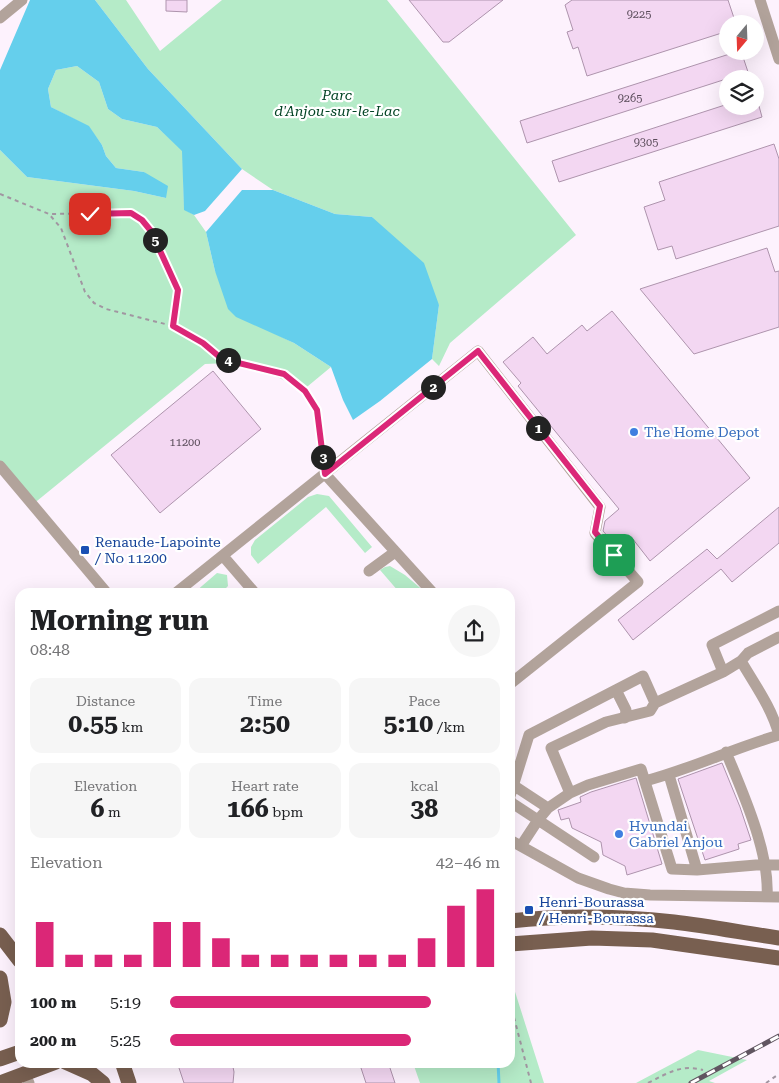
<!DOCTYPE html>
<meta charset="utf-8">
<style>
body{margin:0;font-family:"Roboto Serif",serif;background:#f6f6f6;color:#202124;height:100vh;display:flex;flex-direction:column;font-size:19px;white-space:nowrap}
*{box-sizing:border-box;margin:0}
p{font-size:16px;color:#757577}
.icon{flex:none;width:28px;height:28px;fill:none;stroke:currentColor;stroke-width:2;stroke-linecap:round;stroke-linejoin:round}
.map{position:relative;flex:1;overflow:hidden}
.drawer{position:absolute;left:15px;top:588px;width:500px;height:480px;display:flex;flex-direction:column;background:#fff;border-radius:15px;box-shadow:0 5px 20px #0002}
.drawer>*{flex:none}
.needle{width:32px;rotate:199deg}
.tools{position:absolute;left:719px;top:15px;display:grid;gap:10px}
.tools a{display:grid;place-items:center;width:45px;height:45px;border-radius:50%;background:#fff;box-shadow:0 5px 20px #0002;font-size:25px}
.pin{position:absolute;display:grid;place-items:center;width:42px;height:42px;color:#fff;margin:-21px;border-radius:10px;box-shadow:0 2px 8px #0006}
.km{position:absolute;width:25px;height:25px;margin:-12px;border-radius:50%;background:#222;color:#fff;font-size:14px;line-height:25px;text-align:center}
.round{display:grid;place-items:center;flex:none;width:52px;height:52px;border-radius:26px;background:#f6f6f6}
.head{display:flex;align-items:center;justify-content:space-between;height:85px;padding:0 15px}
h1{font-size:28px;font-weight:700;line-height:38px}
.figures{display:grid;grid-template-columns:repeat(3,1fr);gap:8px;height:85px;padding:5px 15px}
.figures div{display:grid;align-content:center;border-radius:12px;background:#f6f6f6;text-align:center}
.figures b{font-size:25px;font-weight:700}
.figures small{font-size:14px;font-weight:400}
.figures p{font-size:14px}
.chart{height:140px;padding:10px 15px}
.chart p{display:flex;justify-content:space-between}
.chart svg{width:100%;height:90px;margin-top:5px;stroke:#db2777;stroke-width:6}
ul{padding:0 15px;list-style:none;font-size:16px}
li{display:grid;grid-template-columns:80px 60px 1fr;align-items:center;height:38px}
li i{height:12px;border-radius:6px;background:#db2777}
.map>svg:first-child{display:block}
.green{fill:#b5ebc8}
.water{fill:#65cfec}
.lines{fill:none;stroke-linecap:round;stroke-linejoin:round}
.stream{stroke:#65cfec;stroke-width:3}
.building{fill:#f3d7f2;stroke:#ae94ad}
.path{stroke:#a196a1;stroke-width:2;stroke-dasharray:4 4;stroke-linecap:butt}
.minor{stroke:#b2a39b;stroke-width:11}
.major{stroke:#785f50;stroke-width:15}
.rail-casing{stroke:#605560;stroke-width:5}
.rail{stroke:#fff;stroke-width:3;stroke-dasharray:9;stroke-linecap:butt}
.route-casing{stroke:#fff;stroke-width:10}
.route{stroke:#db2777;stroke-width:6}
.shop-dot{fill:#3f7fe0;stroke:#fff;stroke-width:2}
.transit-dot{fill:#1a4fb4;stroke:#fff;stroke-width:2}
.labels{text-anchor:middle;stroke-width:4.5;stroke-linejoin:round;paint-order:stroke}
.number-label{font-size:11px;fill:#5a4c5a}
.park-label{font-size:14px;font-style:italic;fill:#024324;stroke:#fff}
.shop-label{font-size:14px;fill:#366cbe;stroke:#fff;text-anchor:start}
.transit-label{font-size:14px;fill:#164399;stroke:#fff;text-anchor:start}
</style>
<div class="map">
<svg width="779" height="1083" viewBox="0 0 779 1083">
<rect width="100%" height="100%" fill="#fdf2fd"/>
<path class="green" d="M95,0h31l34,51 62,-51h165l189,235 -126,108 -11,23 -7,-7 7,-54 -67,-88 -37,-3 -62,-24 -31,-21 -94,-100z
M77,66l22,16 9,27 14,10 35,8 26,24 1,58 10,6 12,17 9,39 38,52 41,20 37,24 -29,24c-22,-14 -47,-26 -73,-28 -8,0 -16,1 -24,1l-173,141 -32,-39v-316l27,27 107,14 32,7 -22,-26 -28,-4 -10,-12 -4,-11 -13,-18 -38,-20 -3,-18 8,-19z
M317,494l12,2 43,51 -7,6 -39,-46 -68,57 -7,-9v-8l4,-7 53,-43z
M390,566l15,9 20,17h-26l-19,-22 5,-3z
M217,573l10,2 1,11 -6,6h-27z
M510,976l34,107h-124l-7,-20 97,-1z
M698,1050l49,10 -38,21 6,2h-79z"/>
<path class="water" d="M30,0h65l53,69 94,100 -37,42 -11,4 -10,-5 -2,-59 -25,-24 -35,-8 -14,-10 -9,-27 -22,-16 -21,4 -8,19 3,18 38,19 13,19 4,11 10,12 28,4 24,14 -2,12 -32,-7 -107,-14 -27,-27v-80z
M242,190h31l62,24 37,3 52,46 15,42 -7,54 -52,42 -27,19 -10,-20 -12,-33 -37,-24 -58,-26 -8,-8 -13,-38 -9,-39z"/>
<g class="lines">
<path class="stream" d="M498,1062l1,21"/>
</g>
<path class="building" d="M166,0h21v12l-21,-1z
M409,0h94l-54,42h-6z
M572,0h156l8,24h-8v7l-141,45 -9,-29 -5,2 -6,-17 6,-2 -8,-25z
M739,51h2l7,21 -221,71 -7,-22z
M728,104v2h31l3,11 -203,65 -7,-21z
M774,144l5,15v67l-103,33 -4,-13 -14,4 -14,-43 21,-7 -6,-18z
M767,248l8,24 4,-1v56l-85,27 -54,-65z
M612,311l138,167 -100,83 -18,-23 -13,11 -16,-18 2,-10 14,-12 -101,-123 3,-3 -18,-21 30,-25 14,17 35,-29 5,6z
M213,371l48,58 -101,84 -49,-58z
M779,507v36l-47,39 -11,-13 -88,71 -15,-20 89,-71 10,10z
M722,763l18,44 11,33 -13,4 1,5 -34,11 -27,-81z
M636,778l26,86 -35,11 -2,-9 -22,-11 -2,-13 -29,-14 -3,-10 -8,2 -3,-10 23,-8 -1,-5 11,-5z
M177,1062h55l2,10 -1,11h-49z
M359,1062h29l7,21h-29z"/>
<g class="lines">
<path class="path" d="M0,194l49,20 82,-1 11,7 9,11 27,59 -5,36 -67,-17 -12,-6 -9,-11 -24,-64 -12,-14
M173,326l30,17 19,16 62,15 21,17 12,19 6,52
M510,1002l21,81
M101,1066l7,-4
M648,1083c20,-10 33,-19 55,-13
M766,1083l13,-9"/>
<path class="minor" d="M760,0l19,59
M0,18l22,-18
M0,466l106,126
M325,474l107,118
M223,556l31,36
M369,571l26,-19
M177,592l301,-241 122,156 -5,26 43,49 -128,102
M741,661c14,24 31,47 38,74
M723,672l-11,-27 67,-34
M616,690l10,20 -1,8
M726,752c17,41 44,101 41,145
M669,775l28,95
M645,781c46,-12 89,-33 134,-46
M513,785l35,23
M570,793l18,-8 53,-16 31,100 25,1 59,-5h23
M510,796l19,-61 114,-59 12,27 68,-31 18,-11 7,-8 31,-16
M510,800l2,3 26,17 -17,26
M510,840l68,38 31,11 15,4 26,2 129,2
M594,857l-56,-37 10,-12 22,-15 -19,-45 55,-26 44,-11 5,-8
M28,1081l1,2"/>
<path class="major" d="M510,921c54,-6 109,-5 164,1 35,4 70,11 105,16
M0,935l20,26
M510,944l82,-6 60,2 127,18
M0,978l4,24 -4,18
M0,1059l20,-7
M65,1062l27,12 11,9
M122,1062l7,21
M0,1083l56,-21"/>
<defs>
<path id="rail" d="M691,1083l88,-47"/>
</defs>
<use href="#rail" class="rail-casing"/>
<use href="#rail" class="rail"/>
</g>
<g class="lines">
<defs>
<path id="route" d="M90,214l41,-1 11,7 9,11 27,59 -5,36 30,17 19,16 62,15 21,17 12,19 8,64 153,-123 122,155 -5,26 19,23"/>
</defs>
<use href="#route" class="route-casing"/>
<use href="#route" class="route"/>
</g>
<g class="shop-dot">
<circle cx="634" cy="432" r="5"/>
<circle cx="619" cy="834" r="5"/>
</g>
<g class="transit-dot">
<rect x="80" y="545" width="10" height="10" rx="2.5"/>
<rect x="524" y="905" width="10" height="10" rx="2.5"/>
</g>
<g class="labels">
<g class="number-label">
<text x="639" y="18">9225</text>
<text x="630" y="102">9265</text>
<text x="646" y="146">9305</text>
<text x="185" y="446">11200</text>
</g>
<g class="park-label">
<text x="337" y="100">Parc<tspan x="337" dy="16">d'Anjou-sur-le-Lac</tspan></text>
</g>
<g class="shop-label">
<text x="644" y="437">The Home Depot</text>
<text x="629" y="831">Hyundai<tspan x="629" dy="16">Gabriel Anjou</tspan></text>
</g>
<g class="transit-label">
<text x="95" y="547">Renaude-Lapointe<tspan x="95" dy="16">/ No 11200</tspan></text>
<text x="539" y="907">Henri-Bourassa<tspan x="539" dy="16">/ Henri-Bourassa</tspan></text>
</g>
</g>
</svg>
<div class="tools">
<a><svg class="needle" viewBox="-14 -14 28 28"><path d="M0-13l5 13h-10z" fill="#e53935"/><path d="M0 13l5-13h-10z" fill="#757577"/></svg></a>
<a><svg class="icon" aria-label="layers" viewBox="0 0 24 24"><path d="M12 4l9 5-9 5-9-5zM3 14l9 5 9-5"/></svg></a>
</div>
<div class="pin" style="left:614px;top:555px;background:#1e9e55"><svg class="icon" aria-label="arrive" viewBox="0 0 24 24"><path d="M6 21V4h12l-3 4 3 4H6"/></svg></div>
<div class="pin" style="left:90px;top:214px;background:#d93025"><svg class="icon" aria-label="check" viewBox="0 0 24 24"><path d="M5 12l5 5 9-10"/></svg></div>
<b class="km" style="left:538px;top:428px">1</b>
<b class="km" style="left:433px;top:387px">2</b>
<b class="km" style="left:323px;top:457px">3</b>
<b class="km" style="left:228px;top:360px">4</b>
<b class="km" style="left:155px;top:240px">5</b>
<section class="drawer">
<div class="head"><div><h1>Morning run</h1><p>08:48</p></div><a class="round"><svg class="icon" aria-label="share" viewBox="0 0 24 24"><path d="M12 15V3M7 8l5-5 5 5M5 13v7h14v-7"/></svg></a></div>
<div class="figures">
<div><p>Distance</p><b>0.55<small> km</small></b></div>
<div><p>Time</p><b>2:50</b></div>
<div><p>Pace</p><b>5:10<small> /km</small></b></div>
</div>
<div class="figures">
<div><p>Elevation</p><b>6<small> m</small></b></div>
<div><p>Heart rate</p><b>166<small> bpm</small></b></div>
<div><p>kcal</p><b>38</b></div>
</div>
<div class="chart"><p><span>Elevation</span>42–46 m</p>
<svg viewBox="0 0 160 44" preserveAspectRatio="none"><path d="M5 44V22M15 44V38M25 44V38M35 44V38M45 44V22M55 44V22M65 44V30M75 44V38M85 44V38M95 44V38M105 44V38M115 44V38M125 44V38M135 44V30M145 44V14M155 44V6"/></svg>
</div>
<ul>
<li><b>100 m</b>5:19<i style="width:79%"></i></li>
<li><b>200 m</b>5:25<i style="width:73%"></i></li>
</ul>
</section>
</div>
